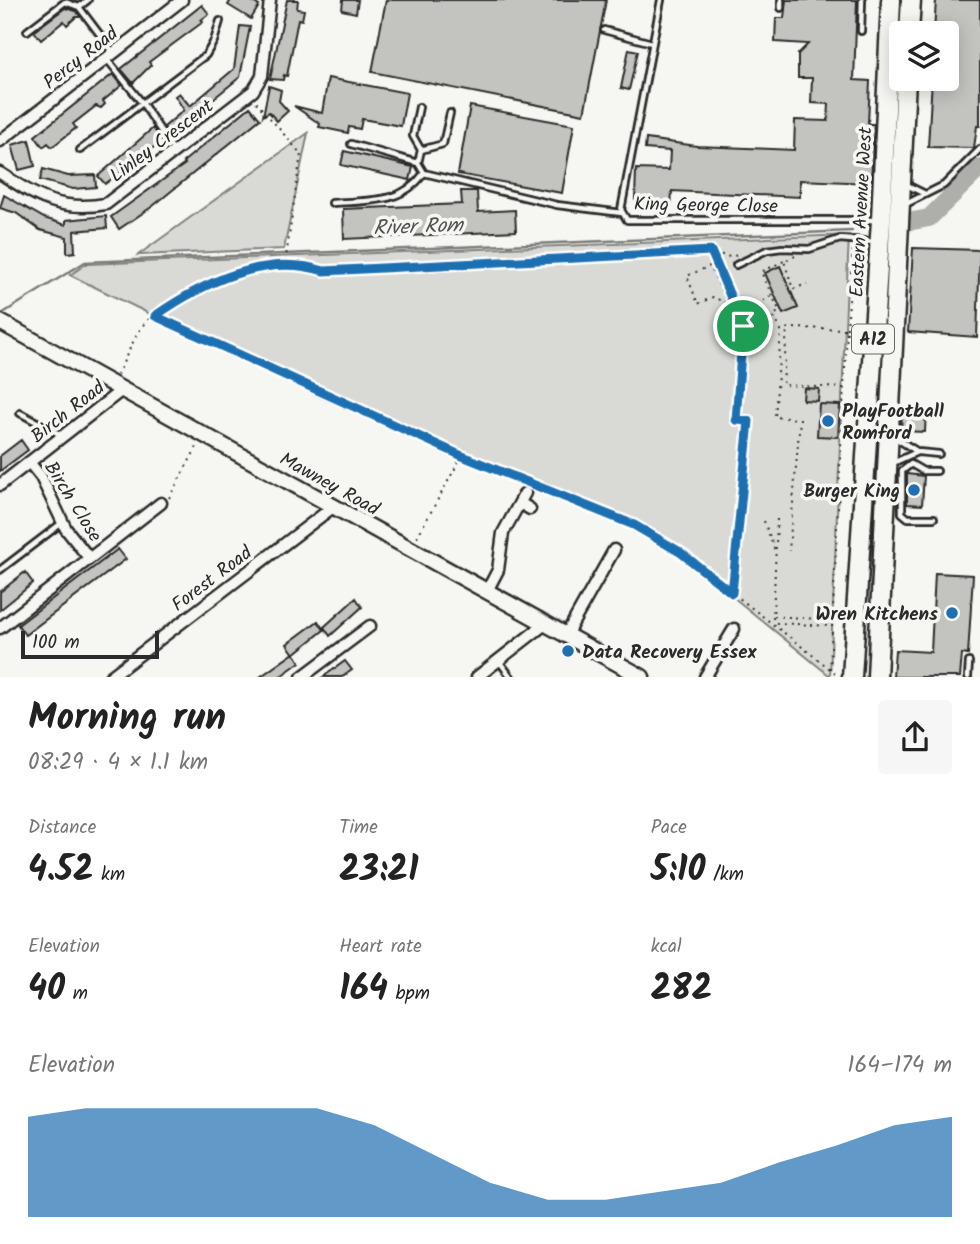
<!DOCTYPE html>
<meta charset="utf-8">
<style>
body{margin:0;font-family:Kalam,sans-serif;background:#f6f6f6;color:#222;height:100vh;display:flex;flex-direction:column;font-size:26px;white-space:nowrap}
*{box-sizing:border-box;margin:0}
p{font-size:23px;color:#767676}
.icon{flex:none;width:38px;height:38px;fill:none;stroke:currentColor;stroke-width:2;stroke-linecap:round;stroke-linejoin:round}
.map{position:relative;height:677px;overflow:hidden}
.side{display:flex;flex-direction:column;background:#fff;flex:1}
.side>*{flex:none}
.fabs{position:absolute;left:889px;top:21px;display:grid;gap:14px}
.fabs a{display:grid;place-items:center;width:70px;height:70px;border-radius:7px;background:#fff;box-shadow:0 4px 18px #0003;font-size:35px}
.scale{position:absolute;left:21px;bottom:18px;width:138px;box-sizing:border-box;padding-left:7px;border:4px solid #2b2b2b;border-top:0;font-size:19px;line-height:24px;white-space:nowrap;color:#2b2b2b;-webkit-text-stroke:5px #f6f6f2;paint-order:stroke}
.pin{position:absolute;display:grid;place-items:center;width:60px;height:60px;color:#fff;margin:-30px;border:4px solid #fff;border-radius:50%;box-shadow:0 2px 7px #0007}
.round{display:grid;place-items:center;flex:none;width:74px;height:74px;border-radius:7px;background:#f6f6f6}
.head{display:flex;align-items:center;justify-content:space-between;height:119px;padding:0 28px}
h1{font-size:38px;font-weight:700;line-height:52px}
.metrics{display:grid;grid-template-columns:repeat(3,1fr);gap:10px;height:119px;padding:7px 28px}
.metrics div{display:grid;align-content:center}
.metrics b{font-size:35px;font-weight:700}
.metrics small{font-size:19px;font-weight:400}
.metrics p{font-size:19px}
.chart{height:196px;padding:14px 28px}
.chart p{display:flex;justify-content:space-between}
.chart svg{width:100%;height:126px;margin-top:7px;fill:#1f6fb2;opacity:.7}
.map>svg:first-child{display:block}
.green{fill:#d9d9d5;stroke:#828280;stroke-width:2}
.lines{fill:none;stroke-linecap:round;stroke-linejoin:round}
.stream{stroke:#7a7a78;stroke-width:2.5}
.river{stroke:#aeaeab;stroke-width:18}
.building{fill:#c3c3c0;stroke:#2b2b2b;stroke-width:2}
.lane-casing{stroke:#2b2b2b;stroke-width:10}
.street-casing{stroke:#2b2b2b;stroke-width:15}
.secondary-casing{stroke:#2b2b2b;stroke-width:19}
.highway-casing{stroke:#2b2b2b;stroke-width:23}
.path{stroke:#2b2b2b;stroke-width:2;stroke-dasharray:2 5;stroke-linecap:butt}
.lane{stroke:#f6f6f2;stroke-width:4.5}
.street{stroke:#f6f6f2;stroke-width:10}
.secondary{stroke:#f6f6f2;stroke-width:14}
.highway{stroke:#f6f6f2;stroke-width:18}
.route-casing{stroke:#fff;stroke-width:14}
.route{stroke:#1f6fb2;stroke-width:9}
.poi-dot{fill:#1f6fb2;stroke:#f6f6f2;stroke-width:2.5}
.labels{text-anchor:middle;stroke-width:7;stroke-linejoin:round;paint-order:stroke}
.shield{fill:#f6f6f2;stroke:#686867;stroke-width:2}
.shield-label{font-size:18px;font-weight:bold;fill:#2b2b2b}
.street-label{font-size:19px;fill:#2b2b2b;stroke:#f6f6f2}
.poi-label{font-size:19px;font-weight:bold;fill:#2b2b2b;stroke:#f6f6f2;text-anchor:start}
.water-label{font-size:21px;font-style:italic;fill:#525251;stroke:#f6f6f2}
</style>
<div class="map">
<svg width="980" height="677" viewBox="0 0 980 677">
<rect width="100%" height="100%" fill="#f6f6f2"/>
<filter id="ink" filterUnits="userSpaceOnUse"><feTurbulence type="fractalNoise" baseFrequency=".0143" numOctaves="2"/><feDisplacementMap in="SourceGraphic" scale="14" xChannelSelector="R" yChannelSelector="G"/><feConvolveMatrix kernelMatrix="1 2 1 2 8 2 1 2 1" color-interpolation-filters="sRGB"/></filter>
<g filter="url(#ink)">
<path class="green" d="M308,133l-24,116 -146,6z
M849,235l-19,441 -151,-123 -45,-26 -99,-38 -215,-92 -250,-122 16,-11z"/>
<g class="lines">
<path class="stream" d="M0,315l85,-53 767,-31"/>
<path class="river" d="M913,221l16,-3 51,-50"/>
</g>
<path class="building" d="M231,0h19l9,6 -8,13 -23,-14z
M287,0h11l-1,9 7,1 -2,10 -4,-1 -11,57 -3,-1 -1,5 -13,-1z
M343,0h15l-2,13 -14,-3z
M386,0h220l-22,114 -212,-42z
M786,0h71l-3,80 16,1 -2,43h6l-3,59 -71,-3v17l-128,-6 -1,16 -30,-1v-6h-6l1,-31 33,1 1,-19 -25,-2 1,-10 51,7 97,4 1,-30 33,1 1,-17 -18,-1 1,-25h-14v-24l10,-10 -33,-2 1,-24h8z
M936,0h44v126h-3l-3,22 -46,-1 4,-68h15v-46h-13z
M202,5l7,9 -8,6 2,2 -54,40 2,3 -18,18 -12,-14z
M65,8l11,3 5,6h-5l-9,8 -3,-4 -23,19 -7,-9z
M240,26l10,1 -10,50 -71,58 -5,-8 20,-17 -9,-14 4,-3 11,13 44,-37z
M629,49l9,2 -9,39 -8,-2z
M113,74l9,11 -19,16 2,3 -4,4 -5,-2 -23,18 3,4 -24,19 -4,-4 -5,4 -8,-11z
M328,78l79,15 -6,33 -39,-7 -2,10 -11,-2 -1,6 -29,-6 1,-3 -26,-18 28,7z
M269,86l12,4 -2,11 9,10 -11,10 -8,-9 -6,4z
M470,106l104,19 -12,68 -104,-19z
M250,107l10,12 -107,87 -34,23 -8,-12 74,-53 -2,-2z
M153,128l9,13 -57,43 -7,-8z
M29,140l6,26 -16,4 -7,-25z
M344,151l69,16 -3,13 -69,-15z
M43,169l25,7 27,-1 1,12 -23,2 -33,-9z
M461,191h16l1,21 37,-2 1,21 -172,8 -1,-30 119,-5z
M4,195l40,23 22,7v-5l40,-4 1,12 -33,3 1,21 -8,1v-16l-27,-7 -24,-17 -16,-5z
M913,248l67,2 -3,87 -69,-5z
M780,266l18,42 -15,6 -18,-41z
M804,388l15,1 -1,12 -15,-1z
M819,404l21,1 -2,32 -21,-1z
M902,409l24,1 -1,22 -24,-1z
M21,440l7,10 -28,21v-15z
M907,474l17,2 -2,29 -15,-1z
M118,549l8,10 -101,76 -7,-10z
M25,572l8,11 -33,27v-18z
M935,573l38,2 -5,80 -6,-1 -2,23h-67l2,-27 36,2z
M356,598l6,9 -32,29 -6,-9z
M318,621l6,9 -30,24 -7,-10z
M294,653l6,9 -15,11 -6,4h-19z
M345,661l7,9 -10,7h-19z"/>
<g class="lines">
<defs>
<path id="lane" d="M661,0l-40,210 6,10h250
M79,7l9,-7
M781,8v-8
M604,30l48,13
M27,31l38,-29 14,5 34,45
M861,31l1,-31
M107,59l36,45 31,47
M351,144l67,19 6,10 133,32 65,8
M80,150l126,-95 8,-14 6,-20
M421,150l22,-6 7,-31
M418,163l3,-13 -8,-14 6,-29
M905,184l20,10
M332,203c35,-3 70,2 92,-30
M906,204l38,-19 36,-36
M736,265l31,-15 15,-2 27,1 31,-10 35,3
M20,413l43,23
M894,437l24,15 21,2
M893,463l24,-11
M934,518h-26l-6,-5v-42l9,-7 12,7h14
M0,570l63,-48
M499,661l12,16
M968,677l1,-15"/>
<path id="street" d="M0,141l182,-141
M0,173c37,24 60,39 106,31l147,-113 9,-15 8,-76
M29,462l12,15 25,52 23,29
M0,485l122,-95
M520,503l10,6
M487,591l11,-21 5,-37 22,-40
M0,628l161,-125
M566,635l48,-85
M110,677l223,-170
M302,677l68,-51
M477,677l68,-53
M705,677l29,-48"/>
<path id="secondary" d="M0,322l642,355"/>
<path id="highway" d="M909,33l2,-33
M852,677l29,-457 10,-220
M877,677l29,-598"/>
</defs>
<use href="#lane" class="lane-casing"/>
<use href="#street" class="street-casing"/>
<use href="#secondary" class="secondary-casing"/>
<use href="#highway" class="highway-casing"/>
<path class="path" d="M256,102l45,52 -16,110
M712,252l31,74 -7,94 13,1 -17,171
M795,256l-11,5 9,28 14,-5
M763,301l8,-5
M728,304l-18,-38 -23,10 11,28 15,-7 15,7 4,-2
M156,316l306,139 172,70 46,27 158,123
M774,317l7,13 -6,87 25,2 -11,132
M744,326l30,-9 5,-7 -18,-38 23,-11
M787,328l60,1 -3,59 -61,-3z
M847,329l6,-82
M117,375c7,-13 21,-48 32,-56 43,-35 121,-66 175,-48l390,-20 12,6 13,-2
M169,498l29,-53
M777,519l-4,101 4,3 54,3
M764,521l11,30
M417,537l45,-81
M774,616l57,4
M830,669l14,-281"/>
<use href="#lane" class="lane"/>
<use href="#street" class="street"/>
<use href="#secondary" class="secondary"/>
<use href="#highway" class="highway"/>
</g>
</g>
<g class="lines" filter="url(#ink)">
<defs>
<path id="route" d="M711,251l32,75 -7,94 13,1 -17,172 -52,-41 -46,-27 -174,-70 -305,-139c47,-33 111,-64 169,-45z"/>
</defs>
<use href="#route" class="route-casing"/>
<use href="#route" class="route"/>
</g>
<g class="poi-dot">
<circle cx="828" cy="421" r="7"/>
<circle cx="914" cy="490" r="7"/>
<circle cx="952" cy="613" r="7"/>
<circle cx="568" cy="651" r="7"/>
</g>
<g class="labels">
<rect class="shield" x="852" y="324.5" width="42" height="29" rx="5"/>
<g class="shield-label">
<text x="873" y="345">A12</text>
</g>
<g class="street-label">
<text transform="translate(80 57) rotate(-38)" y="7">Percy Road</text>
<text transform="translate(161 140) rotate(-37)" y="7">Linley Crescent</text>
<text transform="translate(706 204) rotate(1)" y="7">King George Close</text>
<text transform="translate(860 212) rotate(-87)" y="7">Eastern Avenue West</text>
<text transform="translate(67 411) rotate(-38)" y="7">Birch Road</text>
<text transform="translate(330 483) rotate(29)" y="7">Mawney Road</text>
<text transform="translate(74 501) rotate(58)" y="7">Birch Close</text>
<text transform="translate(211 578) rotate(-37)" y="7">Forest Road</text>
</g>
<g class="poi-label">
<text x="842" y="417">PlayFootball<tspan x="842" dy="22">Romford</tspan></text>
<text x="900" y="497" text-anchor="end">Burger King</text>
<text x="938" y="620" text-anchor="end">Wren Kitchens</text>
<text x="582" y="658">Data Recovery Essex</text>
</g>
<g class="water-label">
<text transform="translate(418 226) rotate(-2)" y="7">River Rom</text>
</g>
</g>
</svg>
<div class="fabs">
<a><svg class="icon" aria-label="layers" viewBox="0 0 24 24"><path d="M12 4l9 5-9 5-9-5zM3 14l9 5 9-5"/></svg></a>
</div>
<div class="scale">100 m</div>
<div class="pin" style="left:743px;top:326px;background:#1e9e55"><svg class="icon" aria-label="arrive" viewBox="0 0 24 24"><path d="M6 21V4h12l-3 4 3 4H6"/></svg></div>
</div>
<section class="side">
<div class="head"><div><h1>Morning run</h1><p>08:29 · 4 × 1.1 km</p></div><a class="round"><svg class="icon" aria-label="share" viewBox="0 0 24 24"><path d="M12 15V3M7 8l5-5 5 5M5 13v7h14v-7"/></svg></a></div>
<div class="metrics">
<div><p>Distance</p><b>4.52<small> km</small></b></div>
<div><p>Time</p><b>23:21</b></div>
<div><p>Pace</p><b>5:10<small> /km</small></b></div>
</div>
<div class="metrics">
<div><p>Elevation</p><b>40<small> m</small></b></div>
<div><p>Heart rate</p><b>164<small> bpm</small></b></div>
<div><p>kcal</p><b>282</b></div>
</div>
<div class="chart"><p><span>Elevation</span>164–174 m</p>
<svg viewBox="0 0 160 44" preserveAspectRatio="none"><path d="M0 44V9L10 6L20 6L30 6L40 6L50 6L60 12L70 22L80 32L90 38L100 38L110 35L120 32L130 25L140 19L150 12L160 9V44z"/></svg>
</div>
</section>
